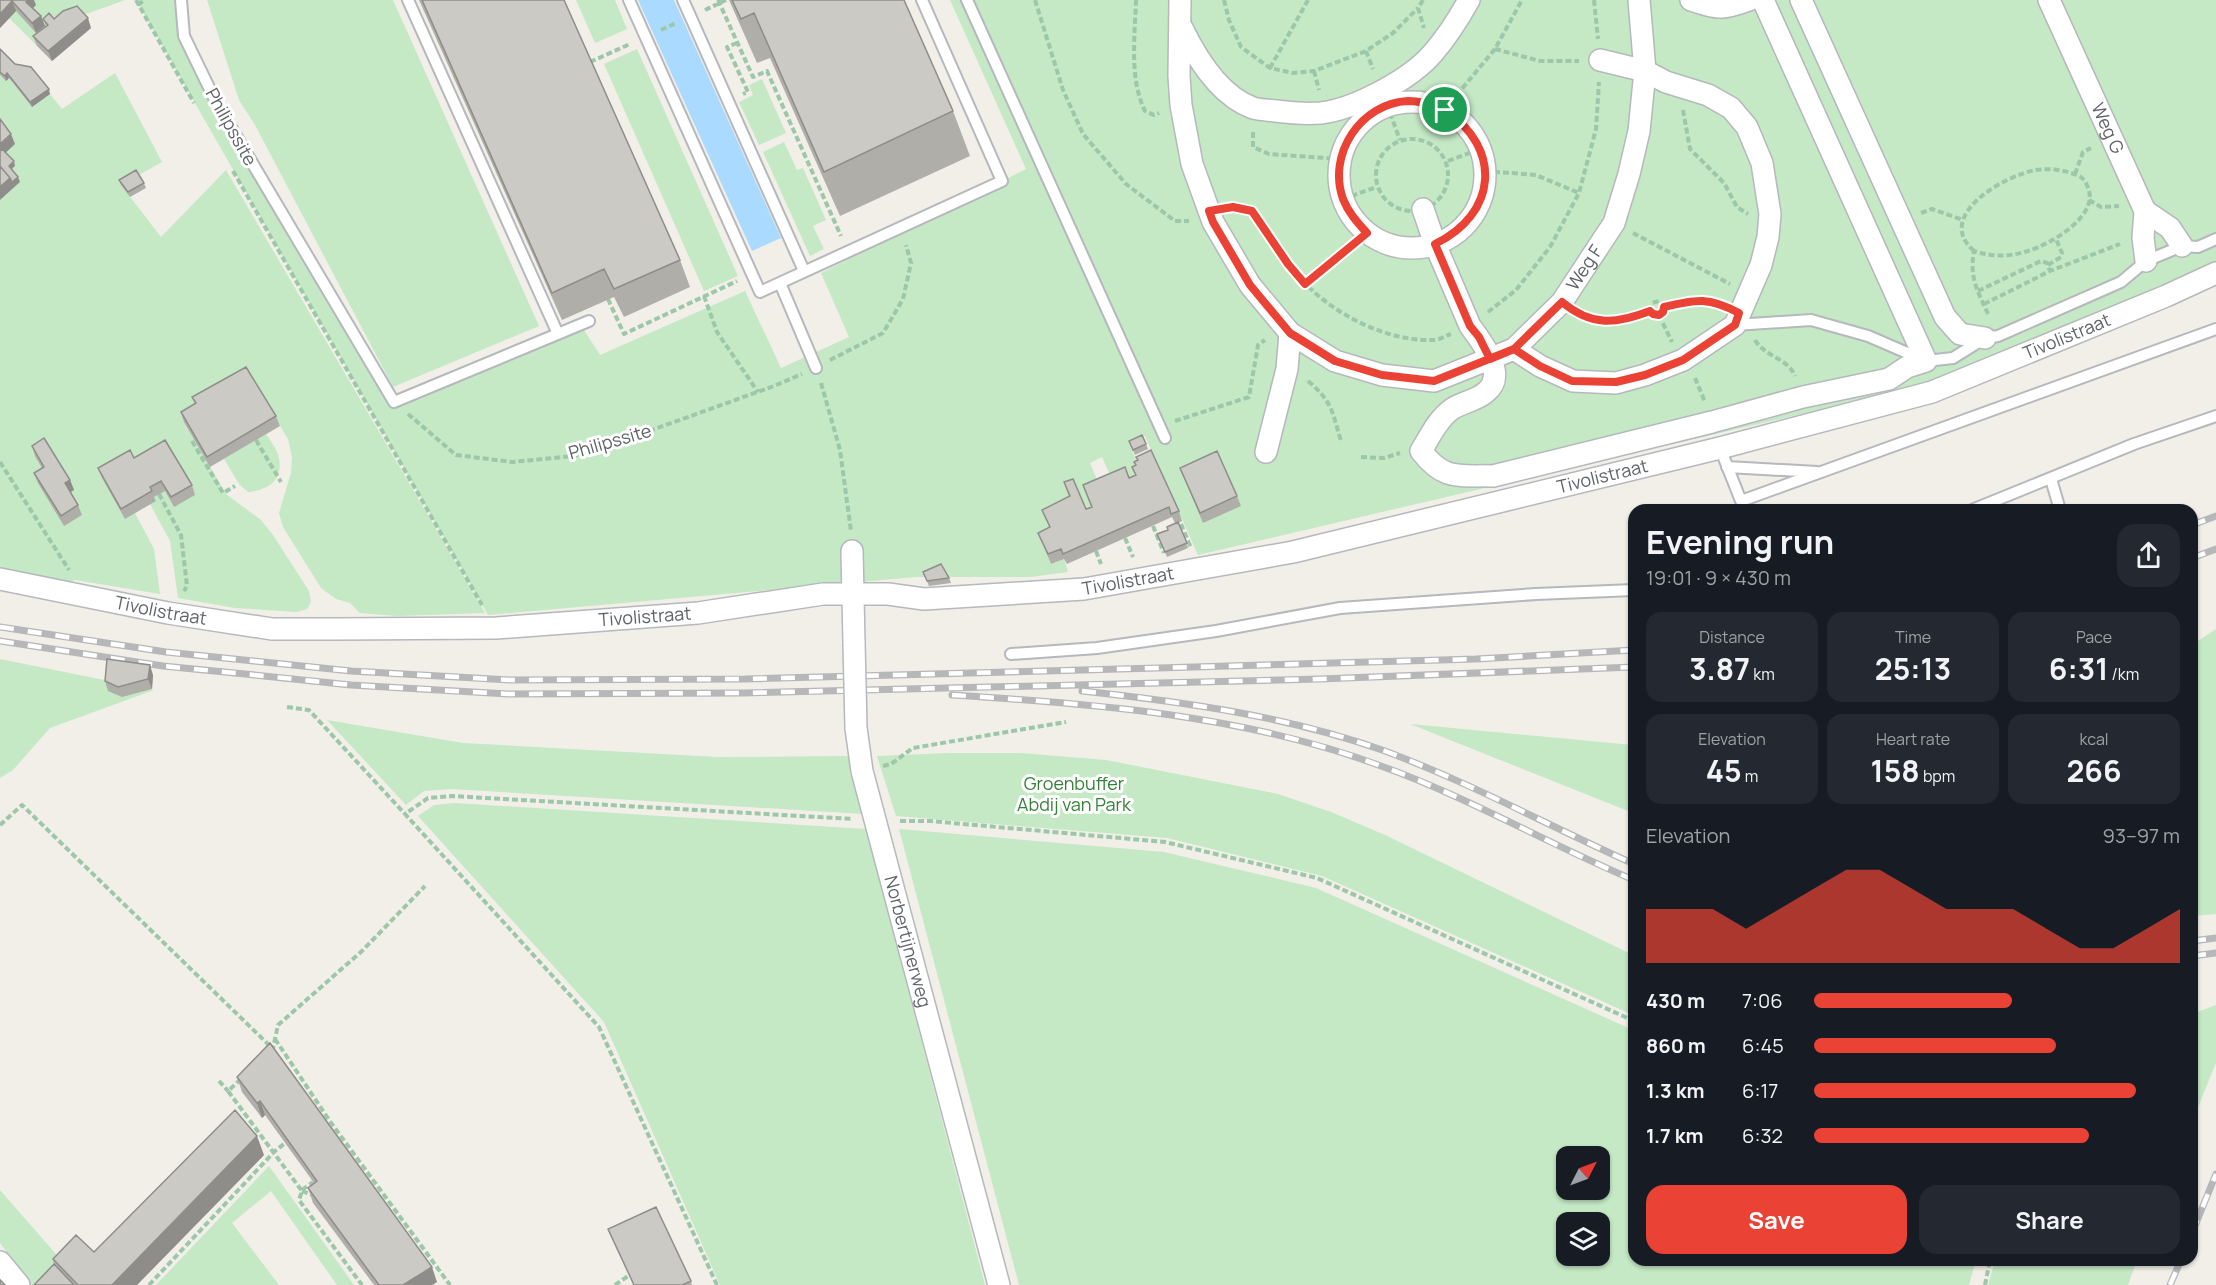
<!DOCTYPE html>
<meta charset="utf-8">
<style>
body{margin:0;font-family:Manrope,sans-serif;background:#242831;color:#f1f3f6;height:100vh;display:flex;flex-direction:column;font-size:22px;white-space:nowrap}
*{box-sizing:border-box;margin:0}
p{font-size:20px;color:#9ea1a6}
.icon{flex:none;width:33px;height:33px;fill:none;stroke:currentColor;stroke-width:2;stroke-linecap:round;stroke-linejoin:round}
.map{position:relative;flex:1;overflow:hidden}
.panel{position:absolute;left:1628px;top:504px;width:570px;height:762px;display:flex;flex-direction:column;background:#171b24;border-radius:18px;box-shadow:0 2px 4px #0004}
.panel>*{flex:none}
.needle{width:39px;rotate:48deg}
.controls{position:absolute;left:1556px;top:1146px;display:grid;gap:12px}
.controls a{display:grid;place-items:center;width:54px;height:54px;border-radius:12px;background:#171b24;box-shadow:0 2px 4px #0004;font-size:30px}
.pin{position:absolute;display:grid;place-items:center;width:51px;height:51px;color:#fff;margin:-26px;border:3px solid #fff;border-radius:50%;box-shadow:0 2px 6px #0007}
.round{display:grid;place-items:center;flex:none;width:63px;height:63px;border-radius:18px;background:#242831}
.overview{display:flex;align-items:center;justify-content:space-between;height:102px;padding:0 18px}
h1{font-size:33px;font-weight:700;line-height:45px}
.stats{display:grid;grid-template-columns:repeat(3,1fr);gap:9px;height:102px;padding:6px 18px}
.stats div{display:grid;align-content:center;border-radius:15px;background:#242831;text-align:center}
.stats b{font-size:30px;font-weight:700}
.stats small{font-size:16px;font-weight:400}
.stats p{font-size:16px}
.chart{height:168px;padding:12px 18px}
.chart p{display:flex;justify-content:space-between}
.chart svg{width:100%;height:108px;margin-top:6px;fill:#ea4335;opacity:.7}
.button{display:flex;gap:12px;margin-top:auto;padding:12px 18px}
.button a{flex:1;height:69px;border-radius:18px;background:#ea4335;color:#fff;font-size:24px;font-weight:700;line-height:69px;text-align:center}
.button a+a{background:#242831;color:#f1f3f6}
ul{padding:0 18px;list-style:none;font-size:20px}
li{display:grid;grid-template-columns:96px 72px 1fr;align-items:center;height:45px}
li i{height:15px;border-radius:8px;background:#ea4335}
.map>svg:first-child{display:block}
.green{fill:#c5e8c5;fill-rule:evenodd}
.water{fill:#aadaff}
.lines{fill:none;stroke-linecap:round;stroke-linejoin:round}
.lane-casing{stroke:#b5b8bc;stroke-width:14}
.street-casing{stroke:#b5b8bc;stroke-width:24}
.path{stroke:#9cc7a9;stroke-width:4;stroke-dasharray:6 3;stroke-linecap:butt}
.lane{stroke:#fff;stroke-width:10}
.street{stroke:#fff;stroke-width:21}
.rail-casing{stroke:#b6b7b8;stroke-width:7}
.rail{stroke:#fff;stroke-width:4.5;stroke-dasharray:14;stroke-linecap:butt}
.street-bridge-casing{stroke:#b5b8bc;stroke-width:24;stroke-linecap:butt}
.street-bridge{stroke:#fff;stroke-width:21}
.wall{fill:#afaea9}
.shaded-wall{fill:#8f8d8a}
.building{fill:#cccac5;stroke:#8f8d8a;stroke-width:1.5}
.route-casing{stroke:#fff;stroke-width:12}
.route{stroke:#ea4335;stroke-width:8}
.labels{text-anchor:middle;stroke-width:6;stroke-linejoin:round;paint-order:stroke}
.street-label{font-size:18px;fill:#5f6368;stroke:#fff}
.park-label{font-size:18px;fill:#348238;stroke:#fff}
</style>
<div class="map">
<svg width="2216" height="1285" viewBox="0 0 2216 1285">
<rect width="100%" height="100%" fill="#f1efe8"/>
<path class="green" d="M31,0h94l-58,21 -30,25 -28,-28 7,-7 13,1z
M136,0h45l3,38 210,363 190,-71 16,25 145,-64 36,77 68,-31 -28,-64 205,-104 -76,-169h1266v264l-286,120 -732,171 -53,-119 -16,7 10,24v8l-25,9 -12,-27 -12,6 11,26 -5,28 -23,-11 -19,31 -12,6 9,21 13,-5 4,13 -37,5h-115l-428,38z
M207,0h186l146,326 -146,61 -138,-262 -16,-25z
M576,0h39l12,29 -32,14z
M637,49l101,227 -34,15 -100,-227z
M115,73l47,89 -41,23 40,52 65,-67 259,443 -88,3 -37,-3 -10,-10 -14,-4 -15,-11 -38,-61 -4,-14 12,-40 1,-16 -4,-18 -34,-57 -70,40 42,72 35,26 12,15 36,56 2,11 -4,7 -10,3 -62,-4 -57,-10 -8,-57 -20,-37 6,-3 -2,-4 11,-6 9,16 -5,-57 -44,69 10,-6 19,36 6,45 -85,-14 -13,4 -62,-13v-371l20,-18 -10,-11 5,-4 -11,-13 -4,-29v-50l6,6 3,-3 23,29 18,-13 12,15z
M762,79l24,54 -27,12 -20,-43 14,-7 -4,-10z
M784,142l13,28 6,-2 23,52 -13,6 11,23 -14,7 -47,-104z
M266,434c4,6 10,14 12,21 7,24 -9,35 -30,37l-9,-8 -15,-25z
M2216,629v285l-24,2v-271z
M0,659l154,31 -104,38 -37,42 -13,8z
M327,720l136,23 254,14 134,-1 12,58 -411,-25 -28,2 -18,14z
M1410,724l223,21v68z
M949,753h72l85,7 172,34 53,18 54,23 248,120v60l-311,-139 -155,-38 -271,-22 -19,-60z
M455,803l411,26 119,456h-265l-116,-263 -186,-206 16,-11z
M899,829l265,23 152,36 317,142 1,230h342l-7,25h-950zM1566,1156h33v34h-33zM1566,1222h33v34h-33z
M2216,1005v58l-24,59v-108z
M269,1166l85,119h-17l-66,-94 -39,32 47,62h-123z
M0,1190l69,79 -16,16h-21l-32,-42z
M1995,1260h142l-9,25h-140z"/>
<path class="water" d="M638,0h36l107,238 -29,13z"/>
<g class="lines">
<defs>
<path id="lane" d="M181,0l3,36 32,66 178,300 195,-81
M408,0l150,334
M629,0l131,292 242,-111 -80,-181
M683,0l121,271
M967,0l198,438
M780,283l36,85
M1735,325l76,-5 57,16 58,25 27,-3 32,-20 13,-2 123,-54 25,-21 36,-15 16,1 18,-8
M1720,448l21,53 475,-172
M1727,467l90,5
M2051,479l9,31
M1972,510l162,-66 82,-28
M1011,654l86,-6 119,-17 124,-23 196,-14 98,-4"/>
<g id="street">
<path id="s1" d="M1180,0l-1,76 2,29 11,59 21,58 37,63 40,48 45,28 47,14 52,6 80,-32 48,-47 52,-79 15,-49 10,-43 6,-60 -6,-71"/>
<path d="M1691,0c27,9 31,10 58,0"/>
<path d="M1801,0l144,317 15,17 25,4"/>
<path id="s2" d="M2049,0l96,211 -2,27 3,23"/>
<path d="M1182,28c14,29 38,68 71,80 7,2 16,2 23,3 15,2 30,3 45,2 34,-4 90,-34 112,-60 14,-16 26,-35 36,-53"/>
<circle cx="1412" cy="175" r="73"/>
<path d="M1423,209l12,35 35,82c12,16 38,49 16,66 -10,9 -24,10 -34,17 -14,10 -22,27 -31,42 23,30 37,24 72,25l219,-54 91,-25 86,-18 18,-12 19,-6 -163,-361"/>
<path d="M2145,211l25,17 12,18"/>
<path d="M1514,349l26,17 33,15 43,2 29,-8 38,-15 52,-35 26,-60 7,-28 2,-23 -8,-51 -15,-36 -16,-19 -23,-13 -42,-13 -21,-11 -45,-11"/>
<path d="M1266,452l21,-83 3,-36"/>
<path d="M852,551l2,92"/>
<path id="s3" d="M0,579l168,34 104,16h65l159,-1 202,-15 125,-19h65l36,5 160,-10 209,-37 427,-104 212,-56 234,-96 50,-23"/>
<path id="s4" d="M856,728l6,43 137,514"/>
<path d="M0,1262l19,23"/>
</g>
</defs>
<use href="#lane" class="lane-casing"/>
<use href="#street" class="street-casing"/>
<path class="path" d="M136,0l58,103
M718,0l35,77 14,-6 74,165
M1035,0l28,90 20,44 43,50 49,37h14
M1136,0c-1,35 -7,79 9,111l9,4 5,-2
M1224,0l5,20 12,27 29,21 23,5 21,-2 52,-20 27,-18 25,-25
M1423,0l-5,8 6,20
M1594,0l4,39
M138,5l6,-5
M705,10l21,-10
M661,30l15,-7
M737,43l-10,4 21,45 -5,2
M1495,49l45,12h39
M1366,51l7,18
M590,62l40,-18
M1270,68l38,-68
M1314,71l5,19
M1445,109l50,-60 27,-49
M1683,110l7,39 34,34 13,24 11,7
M1390,113l10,27
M1253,132v15l16,7 71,5
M1376 175a36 36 0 1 1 72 0a36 36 0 1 1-72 0Z
M1448,161l32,-12
M233,171l249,434
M1485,171l51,4 43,18
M2075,174l8,-22 8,-4
M1343,199l31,-11
M2089,200l12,7 18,-1
M1230,207l22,4c16,24 32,49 51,70 31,34 85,61 131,59 5,0 11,-4 17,-6
M1921,213l11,-4 31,11
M1633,233l97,51
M1974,251c-41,-35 31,-76 62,-81 14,-2 28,0 41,5 6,2 9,7 11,13 12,28 -39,57 -60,63 -19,6 -36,6 -54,0 -5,27 4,41 15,65
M2048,265l13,-8 1,-4 -6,-14
M1305,283l62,-50
M1978,291l63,-30 6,2 3,8
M704,296l13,36 41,60
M608,299l16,35 113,-53
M1984,304l66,-33 70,-27
M1650,311l2,-8 7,-2 5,6
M1488,312l28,-22 34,-43 29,-54 17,-64 3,-47
M1580,315c25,10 46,5 70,-4l3,3 6,1 4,-3 1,-5c19,-5 37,-8 56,-4
M1659,315l13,27
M1755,340c10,17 33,18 40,36
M830,360l53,-27 20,-34 8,-36 -5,-18
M1695,378l10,24
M1308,381c25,21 24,31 33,60
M821,383l19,67 11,81
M408,414l48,41 56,7 62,-6 78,-26 122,-44 28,-12
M1175,421l74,-24 9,-52 7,-5
M256,440l25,42
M192,441l31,52 12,-7
M1361,457l23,1 16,-5
M0,462l69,108
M159,494l22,41 6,51 -3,5
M1181,524l10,24
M1153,526l11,27
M1125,538l8,19
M1096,551l5,13
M287,707l22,3 96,104
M883,766l8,-2 22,-16 153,-26
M900,821h30l235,21 152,36 317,143
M0,825l22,-20 249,242
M275,1039l54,81 121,165
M270,1050l3,-2 5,-23 84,-74 63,-65
M241,1079l-13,12 74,100 -3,9 63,85
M219,1081l9,10
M302,1190l11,-8
M302,1191l13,5
M149,1285l125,-133 11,-9
M615,1285l16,-11
M717,1285l-118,-258 -194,-213 23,-16 24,-2 401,23
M1985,1285l5,-25"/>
<use href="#lane" class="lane"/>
<use href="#street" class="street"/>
<defs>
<path id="rail" d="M2192,525l24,-9
M2192,558l24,-9
M0,627l166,25 185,19 159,9 235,-1 413,-11 318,-9 158,-9
M0,641l163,25 82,8 106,11 157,9 235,-1 577,-14 314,-12
M1082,691c103,11 205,25 303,60 86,32 166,76 249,113
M952,695c144,9 292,20 429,71 87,31 167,78 253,114
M2192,941l24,-3
M2192,956l24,-3
M2192,1233l24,-59
M2170,1285l11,-25"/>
</defs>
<use href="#rail" class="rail-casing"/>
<use href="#rail" class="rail"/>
<defs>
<path id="street-bridge" d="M854,643l2,85"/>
</defs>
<use href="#street-bridge" class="street-bridge-casing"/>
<use href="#street-bridge" class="street-bridge"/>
</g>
<path class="wall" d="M0,0l36,5 -3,3 8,8 4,10 -9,7 -20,-22 -16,17z
M419,0h145l116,260 10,27 -66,30 -10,-20 -52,23z
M729,0h175l49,111 17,45 -130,60 -70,-158 -13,5z
M43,19h11l37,9 -39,33 -15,-15 -4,-10 13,-10z
M0,49l15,15 35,30 -18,13 -23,-29 -3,3 -6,-6z
M119,180l25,3 2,5 -16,9 -9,-12z
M192,397l84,19 4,10 -70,41 -26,-45 -3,-10 14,-8z
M1129,441l17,3 2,5 -13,6z
M32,446l38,34 4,10 -4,2 8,13 4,10 -18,11 -26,-43 -4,-10 8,-5 -7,-12z
M1136,457l43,54 3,10 -4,2 10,25 -21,9 -10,-23 11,-4 7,-7 -3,-6 -105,47 -3,-5 -13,5 -13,-31 12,-5 -8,-18 27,-13 -5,-15 22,27 5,-2 -8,-22 46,-7 6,-3 -3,-8 3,-1 2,-6z
M134,458l58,27 3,10 -21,12 -9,-16 -11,6 2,4 -31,18 -23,-41 -4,-10z
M1180,468l57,28 4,10 -38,17z
M923,572l26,6 2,5 -22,3z
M153,675l-1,14 -30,8 -14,-6 -3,-10z
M237,1077l200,205 -5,3h-58l-61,-82 -5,-15 6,-5 -49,-68 -3,3 -20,-26z
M264,1155l-127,130h-103l20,-21 -1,-5 41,-7z
M608,1229l83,52 1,4h-58z"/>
<path class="shaded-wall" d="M27,0h7l2,5 -7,7 -3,-10z
M12,1l4,10 -16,17v-14z
M41,16l4,10 -9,7 -4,-10z
M88,18l3,10 -39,33 -4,-10z
M7,73l2,5 -3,3 -1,-5z
M49,89l1,5 -18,13 -2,-5z
M11,134l4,10 -15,14v-14z
M14,161l1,5 -5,5 -1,-5z
M18,177l2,5 -20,18v-13l10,-9z
M70,480l4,10 -5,3 -4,-10z
M150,665l3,10 -1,14 -4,-10z
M260,1101l5,14 -3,3 -5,-15z
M257,1136l7,19 -127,130h-25z
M432,1267l5,15 -5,3h-29z"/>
<path class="building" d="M0,0h27l-1,2 15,14 -9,7 -20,-22 -12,13z
M422,0h142l116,260 -66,29 -10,-20 -52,24z
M732,0h172l49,111 -129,61 -70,-159 -13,6z
M77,6l11,12 -40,33 -15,-15 15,-11 -5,-6 6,-6 5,6 9,-8z
M0,49l15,15 16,3 18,22 -19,13 -23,-29 -2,3 -5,-4z
M0,119l11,15 -11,10z
M2,149l12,12 -5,5 9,11 -6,5 -2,-4 -10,-12v-15z
M0,166l10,12 -10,9z
M136,170l8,13 -16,9 -9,-12z
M246,367l30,49 -69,41 -26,-45 15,-9 -4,-6z
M1142,435l4,9 -13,6 -4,-9z
M44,438l26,42 -5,3 13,22 -17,11 -27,-43 10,-6 -12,-21z
M165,440l27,45 -21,12 -10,-16 -11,6 2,4 -31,18 -23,-41 32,-18 4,8z
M1151,450l28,61 -8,3 -2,-7 -106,47 -2,-5 -13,5 -10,-21 12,-6 -8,-17 28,-14 -6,-14 9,-3 13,30 6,-2 -9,-22 42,-18 4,11 7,-3 -4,-8 4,-2 -2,-3 4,-2 -2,-3z
M1217,451l20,45 -37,17 -20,-45z
M1178,522l9,21 -22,9 -8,-18 11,-4 -1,-3z
M941,564l8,14 -22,3 -4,-9z
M107,659l43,6 -2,14 -30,8 -13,-6z
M270,1043l162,224 -29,18h-24l-71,-97 9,-7 -57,-80 -3,2 -20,-26z
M235,1110l22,26 -145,149h-34l-25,-26 23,-24 18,17z
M656,1207l35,74 -9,4h-48l-26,-56z
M54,1264l20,21h-40z
M0,1280l5,5h-5z"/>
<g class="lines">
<defs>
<path id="route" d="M1445,110c-12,-5 -24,-9 -37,-9 -47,2 -81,53 -65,98 5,13 14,23 24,34l-62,51 -17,-20 -36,-53 -19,-4 -24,4 4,11 37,63 40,48 45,28 47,14 52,6 80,-32 26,17 32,15 44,1 29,-7 38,-15 52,-35 4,-12c-30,-16 -42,-14 -75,-6l-1,5 -4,3 -6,-1 -3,-3c-34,13 -58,16 -88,-9l-48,47 -24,10 -11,-22 -9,-11 -35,-82c62,-30 68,-95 10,-134"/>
</defs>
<use href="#route" class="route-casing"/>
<use href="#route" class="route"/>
</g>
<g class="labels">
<g class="street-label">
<text transform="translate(231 127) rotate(61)" y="6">Philipssite</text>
<text dy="6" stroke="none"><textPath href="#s2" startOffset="141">Weg G</textPath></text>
<text dy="6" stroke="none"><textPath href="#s1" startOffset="711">Weg F</textPath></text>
<text dy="6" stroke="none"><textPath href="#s3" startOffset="2108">Tivolistraat</textPath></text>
<text transform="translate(610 442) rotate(-16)" y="6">Philipssite</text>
<text dy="6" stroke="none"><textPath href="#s3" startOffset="1622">Tivolistraat</textPath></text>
<text dy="6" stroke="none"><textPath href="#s3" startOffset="1136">Tivolistraat</textPath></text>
<text dy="6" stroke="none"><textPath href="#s3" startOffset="164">Tivolistraat</textPath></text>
<text dy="6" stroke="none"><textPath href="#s3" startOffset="650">Tivolistraat</textPath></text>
<text dy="6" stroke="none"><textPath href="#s4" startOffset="220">Norbertijnerweg</textPath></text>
</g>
<g class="park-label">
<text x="1074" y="790">Groenbuffer<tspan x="1074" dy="21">Abdij van Park</tspan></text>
</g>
</g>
</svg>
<div class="controls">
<a><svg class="needle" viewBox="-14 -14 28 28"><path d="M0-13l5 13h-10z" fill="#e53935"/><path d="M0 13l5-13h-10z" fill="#9ea1a6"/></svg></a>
<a><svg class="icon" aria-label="layers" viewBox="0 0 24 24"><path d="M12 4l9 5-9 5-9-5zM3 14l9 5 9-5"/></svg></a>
</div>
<div class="pin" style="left:1445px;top:110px;background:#1e9e55"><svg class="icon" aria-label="arrive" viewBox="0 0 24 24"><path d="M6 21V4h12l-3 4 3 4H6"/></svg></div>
<section class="panel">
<div class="overview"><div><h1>Evening run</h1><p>19:01 · 9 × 430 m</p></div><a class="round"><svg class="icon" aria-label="share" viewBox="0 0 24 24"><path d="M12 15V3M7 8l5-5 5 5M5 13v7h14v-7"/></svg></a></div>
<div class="stats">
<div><p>Distance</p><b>3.87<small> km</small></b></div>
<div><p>Time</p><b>25:13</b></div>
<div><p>Pace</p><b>6:31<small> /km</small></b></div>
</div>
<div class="stats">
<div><p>Elevation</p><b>45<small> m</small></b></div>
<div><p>Heart rate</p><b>158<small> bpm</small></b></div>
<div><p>kcal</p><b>266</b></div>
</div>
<div class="chart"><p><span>Elevation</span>93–97 m</p>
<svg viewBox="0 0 160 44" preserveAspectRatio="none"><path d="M0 44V22L10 22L20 22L30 30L40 22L50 14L60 6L70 6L80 14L90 22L100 22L110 22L120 30L130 38L140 38L150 30L160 22V44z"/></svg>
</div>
<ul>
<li><b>430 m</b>7:06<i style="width:54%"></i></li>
<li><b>860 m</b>6:45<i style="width:66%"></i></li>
<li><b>1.3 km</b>6:17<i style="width:88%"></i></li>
<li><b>1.7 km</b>6:32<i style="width:75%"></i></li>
</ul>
<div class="button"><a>Save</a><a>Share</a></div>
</section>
</div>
